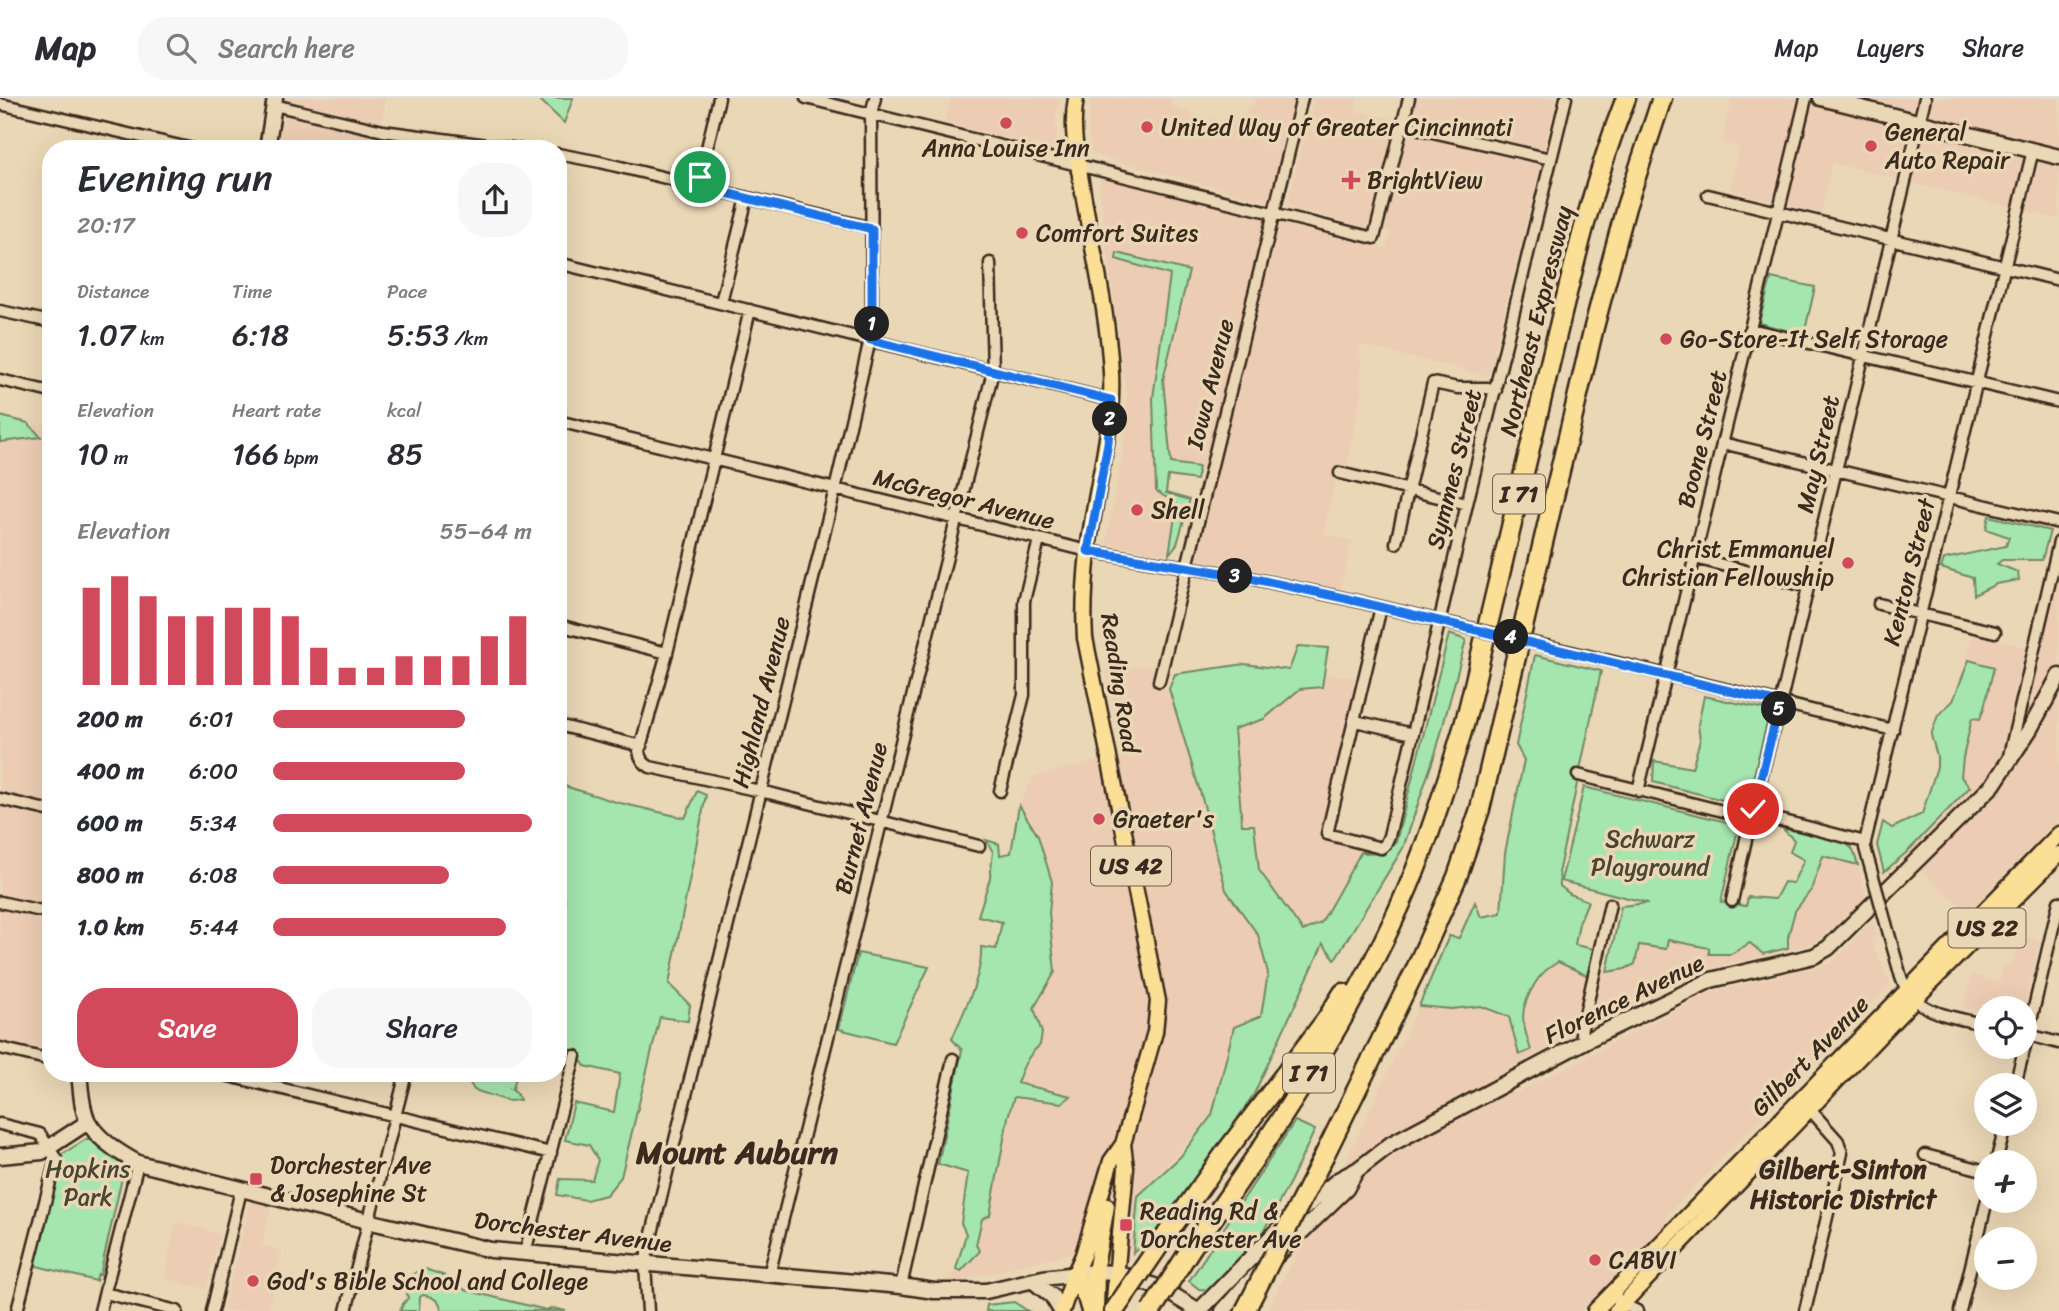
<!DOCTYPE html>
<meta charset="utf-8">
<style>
body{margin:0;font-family:Sriracha,sans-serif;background:#f7f7f7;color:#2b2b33;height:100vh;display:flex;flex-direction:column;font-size:26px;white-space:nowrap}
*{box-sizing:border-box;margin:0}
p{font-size:23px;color:#7c7c81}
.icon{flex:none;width:38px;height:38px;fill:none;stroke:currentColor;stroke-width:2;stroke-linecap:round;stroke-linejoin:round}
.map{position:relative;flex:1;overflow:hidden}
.details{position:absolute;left:42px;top:42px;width:525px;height:942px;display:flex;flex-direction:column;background:#fff;border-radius:28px;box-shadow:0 7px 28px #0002}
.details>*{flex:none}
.controls{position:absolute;left:1974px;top:898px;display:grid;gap:14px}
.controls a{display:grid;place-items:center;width:63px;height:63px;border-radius:50%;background:#fff;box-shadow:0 7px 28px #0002;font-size:35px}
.pin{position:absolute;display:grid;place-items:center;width:60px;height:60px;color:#fff;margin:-30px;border:4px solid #fff;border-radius:50%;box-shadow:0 2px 7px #0007}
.km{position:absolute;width:35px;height:35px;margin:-18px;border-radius:50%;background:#222;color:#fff;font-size:19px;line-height:35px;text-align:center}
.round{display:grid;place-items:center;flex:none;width:74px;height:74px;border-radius:28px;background:#f7f7f7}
.headline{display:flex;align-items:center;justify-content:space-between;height:119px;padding:0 35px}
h1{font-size:38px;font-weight:600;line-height:52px}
.stats{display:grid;grid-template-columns:repeat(3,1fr);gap:10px;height:119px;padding:7px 35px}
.stats div{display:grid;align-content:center}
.stats b{font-size:30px;font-weight:600}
.stats small{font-size:19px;font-weight:400}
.stats p{font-size:19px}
.chart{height:196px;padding:14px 35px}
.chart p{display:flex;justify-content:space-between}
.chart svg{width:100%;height:126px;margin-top:7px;stroke:#d1495b;stroke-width:6}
.cta{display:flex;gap:14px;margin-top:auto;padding:14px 35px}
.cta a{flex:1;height:80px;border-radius:28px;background:#d1495b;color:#fff;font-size:28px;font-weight:600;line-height:80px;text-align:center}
.cta a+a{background:#f7f7f7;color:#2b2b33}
ul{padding:0 35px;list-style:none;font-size:23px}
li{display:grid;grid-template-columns:112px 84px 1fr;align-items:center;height:52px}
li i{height:18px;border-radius:9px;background:#d1495b}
header{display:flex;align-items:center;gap:42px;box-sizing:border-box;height:98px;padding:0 35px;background:#fff;border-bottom:2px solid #e1e1e2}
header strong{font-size:33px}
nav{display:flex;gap:38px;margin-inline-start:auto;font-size:24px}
.search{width:490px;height:63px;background:#f7f7f7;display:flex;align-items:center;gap:18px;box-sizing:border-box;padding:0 24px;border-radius:28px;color:#7c7c81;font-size:26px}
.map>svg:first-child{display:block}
.built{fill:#eccdb3}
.green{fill:#a5e5ae;stroke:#708866;stroke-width:2}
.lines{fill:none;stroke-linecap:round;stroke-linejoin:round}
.street-casing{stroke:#3b2a1e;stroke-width:15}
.secondary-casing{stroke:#3b2a1e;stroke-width:19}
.primary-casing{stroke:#3b2a1e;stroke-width:19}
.highway-casing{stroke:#3b2a1e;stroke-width:23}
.street{stroke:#ead7b5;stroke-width:10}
.secondary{stroke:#ead7b5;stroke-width:14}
.primary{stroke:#fbdf96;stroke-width:14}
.highway{stroke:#fbdf96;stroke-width:18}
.street-bridge-casing{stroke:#3b2a1e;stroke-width:15;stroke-linecap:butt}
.highway-bridge-casing{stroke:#3b2a1e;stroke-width:23;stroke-linecap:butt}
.street-bridge{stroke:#ead7b5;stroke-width:10}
.highway-bridge{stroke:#fbdf96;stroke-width:18}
.route-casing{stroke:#fff;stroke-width:14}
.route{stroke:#1a73e8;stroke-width:9}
.poi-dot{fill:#d1495b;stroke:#ead7b5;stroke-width:2.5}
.labels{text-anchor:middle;stroke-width:7;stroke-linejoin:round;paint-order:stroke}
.shield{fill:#ead7b5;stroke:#705e4b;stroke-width:2}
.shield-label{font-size:23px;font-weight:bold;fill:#3b2a1e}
.poi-label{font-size:24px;fill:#3b2a1e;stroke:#ead7b5;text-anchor:start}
.street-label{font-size:24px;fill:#3b2a1e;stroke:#ead7b5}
.park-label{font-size:24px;fill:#4b4634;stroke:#ead7b5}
.neighbourhood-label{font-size:26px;font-weight:bold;fill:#3b2a1e;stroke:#ead7b5}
.district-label{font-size:32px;font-weight:bold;fill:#3b2a1e;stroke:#ead7b5}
</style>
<header>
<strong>Map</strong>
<div class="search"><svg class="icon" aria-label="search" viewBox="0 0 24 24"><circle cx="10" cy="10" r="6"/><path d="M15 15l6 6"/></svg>Search here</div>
<nav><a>Map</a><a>Layers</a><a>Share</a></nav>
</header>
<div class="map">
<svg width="2059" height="1213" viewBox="0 0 2059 1213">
<rect width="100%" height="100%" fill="#ead7b5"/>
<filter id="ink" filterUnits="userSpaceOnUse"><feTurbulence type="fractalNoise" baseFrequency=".0143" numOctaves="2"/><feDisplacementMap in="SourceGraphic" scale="14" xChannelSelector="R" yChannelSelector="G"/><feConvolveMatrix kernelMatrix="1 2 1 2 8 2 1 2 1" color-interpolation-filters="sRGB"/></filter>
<g filter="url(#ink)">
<path class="built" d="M284,0h102l-5,25 -94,-21z
M951,0h109l-4,15 1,36 -113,-26z
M1091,0h80l-1,7 32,13 33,3 20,-19 1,-4h38l-25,104 -178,-48 -3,-24z
M1314,0h44l-3,13 44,9 -26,109 -86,-23z
M1416,0h141l-69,278 -128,-31 2,48 -19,88 -7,-2 -13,54 29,8 -12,49 -77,-19 -68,-10 85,-338 106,26 5,-18 -8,-3z
M1732,0h327v121l-227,-56 -11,50 -92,-23 10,-43 -18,-4z
M285,16l103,23 11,3 -2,9h-119l4,-33z
M1101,80l164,40 -60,250 -34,-5 -8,-83 26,-109 -73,-12 54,15 -17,124 3,93 21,13 -10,50 -61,-9 19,-108 2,-38 -28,-211z
M0,318l51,13v631l-51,-12z
M2059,444v278l-92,92 -61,-56 -30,-14 16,-14 30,-14 15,-47 36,-134 60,16z
M1154,567l-4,19 19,5 35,116 22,85 32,45 10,38 -7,43 -27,11 -22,88 -74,81 -5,57h-63l-125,31 11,-15 6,2 18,-20 -4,-6 6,-26 16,-41 10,-61 9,-34 8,-21 5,-9 11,-8 1,-12 -8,-25 21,-36 -6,-59 3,-31 -14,-46 -19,-31 15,-29 88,-21 -16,-85z
M1324,574l34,7 -36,159 39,14 -40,71 -18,9 -44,-62 -5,-45h-12l-8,-96 30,-10 36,-30 22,-2z
M1823,757l35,10 8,31 -50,47 -118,28 -195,101 11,22 197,-102 119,-28 43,-43 4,14 -7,5 21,44 -225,232 3,5 -88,90h-314l80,-153 72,-152 32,3 30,-3 28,11 11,37 11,-4 -7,-23 -1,-24 19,-32 16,-9 35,16 14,-6 18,-3 14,-24 27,4 1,-9 43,8 -1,6h22l19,-11 38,-5 7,-27 16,-21z
M2019,838l21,4 -16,68h-38v5l-23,-6 9,-32 27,7 5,-18 9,1z
M251,1103l20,5 -9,39 20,6 -14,60h-45z
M176,1124l44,12 -14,55 -42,-11z"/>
<path class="green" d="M538,0h35l-9,25z
M1117,155l72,18 -26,109 8,83 28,4 -3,13 -28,-4 -2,17 24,7 -13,44 -8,10 8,-50 -21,-13 -3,-93 17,-123 -54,-16z
M1771,180l44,9 -11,48 -45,-12z
M0,318l28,7 13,14 -41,5z
M1989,418l61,15 -8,29h-40l-5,4 21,8 1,8 -23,4 -22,11 -1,-17 -32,-10 3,-9 62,-13 3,-9 -23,-8z
M1449,536l17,6 -29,108 -34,100 -68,111 -12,-15 -69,150 -87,130 -34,29 5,-57 42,-39 32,-42 22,-88 27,-11 7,-43 -10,-38 -32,-45 -22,-85 -35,-116 6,-15 70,-10 44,6 9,-24 30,2 -6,39 -22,2 -36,30 -30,10 8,96h12l5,45 44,61 18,-8 40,-71 22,3 13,-13z
M1535,557l66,16 -42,198 1,17 10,8 18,7 -9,22 -4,22 24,5 -6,28 -35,-16c-11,7 -17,11 -24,23 -16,27 -12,37 -3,65l-12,5 -10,-38 -28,-11 -30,3 -32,-3 30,-70 10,2 16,-36 6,15 20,-4 4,-60 19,-93 -8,-15z
M1969,562l25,7 -10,41 -4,11 -8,-1 -9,40 -2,19 9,10 -62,64 -24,21 -7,-27 6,-23 9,6 30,-14 15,-47v-11l-6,-21 7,-20 15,-14z
M1704,598l61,13 4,6 -23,91 -93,-24 1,-21 38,7 8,-28 -2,-15z
M558,686l58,18 69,16 12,-27 9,4 -37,189 21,21 -2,16 -28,-4 -39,160 -15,18 -20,5 -29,-5 3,-16 32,1 6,-20 -9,-15 -24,-5 9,-37 40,9 6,-38 -35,-8 -12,-16 -5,-2 -2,9 -8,-1z
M1584,689l155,38 -18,77 25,4 2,-9 27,2 9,-17 9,1 11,-23 -14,-8 4,-12 -11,-11c16,2 60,7 69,20 3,4 4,11 6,16l-35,-9 -12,34 -16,21 -7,26v11l-25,6 -13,-11 -19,11h-22v-6l-41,-8 -2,9 -27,-4 -4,19 -10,5 -18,3 14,-66 27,-3 -87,-22z
M1019,707l19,31 14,46 -3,31 6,59 -21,36 8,25 -2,12c-13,11 -17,22 -23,38l54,13 -9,7 -48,-6 -6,20 -18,98 -8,4 -6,26 4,6 -19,20 -5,-2 10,-35 -5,-11 7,-50 -30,-9 24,-114 -10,-11c11,-26 31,-64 29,-92l15,2 6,-27 -24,-6 12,-38 3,-26 -7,-12 13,4 1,11 11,-2z
M858,855l71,14 -36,76 -54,-14z
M430,975h90l7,4h-11l-3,12h-2l5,4 4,7 -12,1 -34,-11 -7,-12h-32z
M1295,1023l20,9 -25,52 -33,61 -47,47 -11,-1 -10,-8z
M88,1040l35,28 1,3 -24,106 -2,-1 -2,7 -63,-16 28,-110z
M425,1171l20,7 20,14 81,20 7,-2 13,3h-125c0,-10 -9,-15 -18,-16l-3,2 -1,14h-19l3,-7 5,-6 -3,-15 11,-11z
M1014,1204l14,9h-42l1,-6z"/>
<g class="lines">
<defs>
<path id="street" d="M806,0l568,140 35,-140
M0,6l193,45
M274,7l109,26 135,18
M1402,27l149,34
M558,56l42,8 272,66
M698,88l21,-88
M1708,97l351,85
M558,165l553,137
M721,204l26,-104
M750,212l-83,343 -28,98c1,8 4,12 11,16l119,26 210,53
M0,213l51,11
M1750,231l309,73
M0,282l51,12
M558,323l530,130 153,25 107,23 109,26
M1722,345l337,80
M1340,375l127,31
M1396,445l37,-160 25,5h29l9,2
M1695,460l113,29
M1879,506l116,28
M1381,509l-54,227 54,14 4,-3 4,-9 78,-332 99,-406
M558,527l109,28
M1597,560l296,72
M1159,583l143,-583
M1355,623l58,13
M558,627l83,21
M2009,658l50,-214
M1578,677l173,43 33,3 81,21
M1000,693l24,-96v-94l15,-61
M1638,693l168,-693
M0,701l51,12
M1865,750v-6l168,-692
M558,802v12
M1732,803l21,-92 30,-117 142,-594
M0,804l51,11
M1899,872c10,44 49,45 87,55
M2025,936l34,9
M1587,942l-6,-8 29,-128
M2025,948l34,-144
M0,950l51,12
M216,975l335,80
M2015,987l10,-39
M0,1026l40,10 16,25 -39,152
M1925,1057l61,16
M1996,1064l10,-38
M525,1155l50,-197
M769,1177l224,-904 -3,-108
M901,1188l52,-227
M105,1195l72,18
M1612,1196l11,10 14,7
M100,1213l38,-148
M212,1213l29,-121
M346,1213l60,-238
M648,1213l-3,-46 2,-11 191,-777 34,-146 -1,-217 4,-16
M1805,1213l37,-158 -4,-12 -32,-36
M1960,1213l27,-111"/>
<path id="secondary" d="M1821,0l238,59
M267,51l8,-51
M79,975c2,15 2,37 10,50 10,17 32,31 49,40l238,60 115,27 410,36 33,5h52l57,-13 52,-6 21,1 47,16 36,22
M0,1058l42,-4 46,-30
M1032,1182l20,16 9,15
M1199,1213l78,-80 61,-51 19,-10 34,-26 196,-104 124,-60 103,-24 14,-8 165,-163 37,-56 29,-53
M1223,1213l21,-24 102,-98 10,-18"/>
<path id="primary" d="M1095,1174l12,-66
M1062,1213l12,-36 9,-20 28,-94 12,-17 32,-112 3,-31 -73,-363c-2,-29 0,-57 3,-86 6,-60 26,-118 23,-179 -3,-60 -18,-120 -28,-180 -5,-31 -13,-63 -7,-95
M1113,1213l13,-143 -3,-24
M1595,1213l464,-477
M1616,1213l298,-311 145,-146"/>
<path id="highway" d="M1325,1056l89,-181 43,-96 23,-68 114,-482 32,-120 36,-109
M1167,1136l58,-81 101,-133 17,-27
M1192,1149c80,-109 161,-232 215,-357 23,-53 40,-109 57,-165 10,-36 17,-73 26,-109 21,-87 41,-174 62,-261 21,-87 41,-173 74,-257
M1074,1177l13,22 4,14
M1094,1213l1,-39"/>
</defs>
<use href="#street" class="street-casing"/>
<use href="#secondary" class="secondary-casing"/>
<use href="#primary" class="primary-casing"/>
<use href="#highway" class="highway-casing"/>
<use href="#street" class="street"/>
<use href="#secondary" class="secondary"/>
<use href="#primary" class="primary"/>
<use href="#highway" class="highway"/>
<defs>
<path id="street-bridge" d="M1457,527l140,33
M1865,750l34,122"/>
<path id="highway-bridge" d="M1114,1213l53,-77
M1151,1213l41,-64
M1245,1213l80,-157"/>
</defs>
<use href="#street-bridge" class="street-bridge-casing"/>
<use href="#highway-bridge" class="highway-bridge-casing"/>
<use href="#street-bridge" class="street-bridge"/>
<use href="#highway-bridge" class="highway-bridge"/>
</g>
</g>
<g class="lines" filter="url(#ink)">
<defs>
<path id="route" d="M700,79l-2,9 174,43v102l-2,9 241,60 -3,43 -20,108 153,25 107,23 432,104 -27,106"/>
</defs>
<use href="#route" class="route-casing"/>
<use href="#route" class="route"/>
</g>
<g class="poi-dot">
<circle cx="1006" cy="25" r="7"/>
<circle cx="1147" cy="29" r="7"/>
<circle cx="1871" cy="48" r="7"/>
<path d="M1347.5 71.5h7v7h7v7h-7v7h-7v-7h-7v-7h7z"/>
<circle cx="1022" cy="135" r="7"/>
<circle cx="1666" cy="241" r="7"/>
<circle cx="1137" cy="412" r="7"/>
<circle cx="1848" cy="465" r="7"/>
<circle cx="1099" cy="721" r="7"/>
<rect x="249" y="1074" width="14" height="14" rx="3.5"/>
<rect x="1119" y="1120" width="14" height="14" rx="3.5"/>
<circle cx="1595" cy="1162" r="7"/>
<circle cx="253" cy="1183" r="7"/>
</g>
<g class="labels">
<g class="shield">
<rect x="1493" y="376.5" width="52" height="39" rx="5"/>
<rect x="1091" y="748.5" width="80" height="39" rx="5"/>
<rect x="1948.5" y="810.5" width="77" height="39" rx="5"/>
<rect x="1283" y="955.5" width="52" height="39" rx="5"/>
</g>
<g class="shield-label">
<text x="1519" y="404">I 71</text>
<text x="1131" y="776">US 42</text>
<text x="1987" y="838">US 22</text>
<text x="1309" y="983">I 71</text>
</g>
<g class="poi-label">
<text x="1161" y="37">United Way of Greater Cincinnati</text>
<text x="1885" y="42">General<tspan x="1885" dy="28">Auto Repair</tspan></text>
<text x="1006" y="58" text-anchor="middle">Anna Louise Inn</text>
<text x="1367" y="90">BrightView</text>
<text x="1036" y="143">Comfort Suites</text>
<text x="1680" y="249">Go-Store-It Self Storage</text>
<text x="1151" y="420">Shell</text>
<text x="1834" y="459" text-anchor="end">Christ Emmanuel<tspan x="1834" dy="28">Christian Fellowship</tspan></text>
<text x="1113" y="729">Graeter's</text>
<text x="270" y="1075">Dorchester Ave<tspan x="270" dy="28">&amp; Josephine St</tspan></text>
<text x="1140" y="1121">Reading Rd &amp;<tspan x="1140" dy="28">Dorchester Ave</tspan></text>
<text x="1609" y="1170">CABVI</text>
<text x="267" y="1191">God's Bible School and College</text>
</g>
<g class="street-label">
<text transform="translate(1536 223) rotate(-76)" y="8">Northeast Expressway</text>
<text transform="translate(1210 286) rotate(-76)" y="8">Iowa Avenue</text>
<text transform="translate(1702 341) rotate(-76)" y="8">Boone Street</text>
<text transform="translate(1818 356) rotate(-77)" y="8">May Street</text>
<text transform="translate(1454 371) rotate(-76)" y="8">Symmes Street</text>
<text transform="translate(964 401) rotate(14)" y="8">McGregor Avenue</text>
<text transform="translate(1909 474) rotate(-76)" y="8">Kenton Street</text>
<text transform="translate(1120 585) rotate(81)" y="8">Reading Road</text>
<text transform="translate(761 604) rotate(-76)" y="8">Highland Avenue</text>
<text transform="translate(861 720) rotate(-76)" y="8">Burnet Avenue</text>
<text transform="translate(1624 901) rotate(-26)" y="8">Florence Avenue</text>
<text transform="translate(1810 958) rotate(-46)" y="8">Gilbert Avenue</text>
<text transform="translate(573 1134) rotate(7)" y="8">Dorchester Avenue</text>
</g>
<g class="park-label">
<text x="1650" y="749">Schwarz<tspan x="1650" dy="28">Playground</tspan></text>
<text x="88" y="1079">Hopkins<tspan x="88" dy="28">Park</tspan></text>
</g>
<g class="neighbourhood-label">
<text x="1843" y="1080">Gilbert-Sinton<tspan x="1843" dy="30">Historic District</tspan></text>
</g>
<g class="district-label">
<text x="737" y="1065">Mount Auburn</text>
</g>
</g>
</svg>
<div class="controls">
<a><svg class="icon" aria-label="locate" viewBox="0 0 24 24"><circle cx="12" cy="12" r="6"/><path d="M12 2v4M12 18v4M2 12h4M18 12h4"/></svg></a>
<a><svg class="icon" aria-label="layers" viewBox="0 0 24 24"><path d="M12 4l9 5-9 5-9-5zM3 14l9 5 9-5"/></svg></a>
<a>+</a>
<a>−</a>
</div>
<div class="pin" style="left:700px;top:79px;background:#1e9e55"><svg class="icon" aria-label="arrive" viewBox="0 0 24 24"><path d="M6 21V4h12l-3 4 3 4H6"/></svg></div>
<div class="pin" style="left:1753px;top:711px;background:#d93025"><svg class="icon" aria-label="check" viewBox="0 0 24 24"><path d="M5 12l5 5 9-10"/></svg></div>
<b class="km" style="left:872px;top:226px">1</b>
<b class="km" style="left:1110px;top:321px">2</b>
<b class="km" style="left:1235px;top:478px">3</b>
<b class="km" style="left:1511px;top:539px">4</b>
<b class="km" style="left:1779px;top:611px">5</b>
<section class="details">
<div class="headline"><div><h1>Evening run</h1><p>20:17</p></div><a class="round"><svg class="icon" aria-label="share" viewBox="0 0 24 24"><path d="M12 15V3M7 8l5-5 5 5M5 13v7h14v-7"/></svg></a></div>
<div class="stats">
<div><p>Distance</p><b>1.07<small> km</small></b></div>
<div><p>Time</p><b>6:18</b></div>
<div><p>Pace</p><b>5:53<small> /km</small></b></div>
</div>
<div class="stats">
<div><p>Elevation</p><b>10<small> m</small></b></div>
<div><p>Heart rate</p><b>166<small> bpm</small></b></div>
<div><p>kcal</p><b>85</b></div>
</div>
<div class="chart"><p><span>Elevation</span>55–64 m</p>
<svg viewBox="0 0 160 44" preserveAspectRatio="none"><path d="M5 44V10M15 44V6M25 44V13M35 44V20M45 44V20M55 44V17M65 44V17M75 44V20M85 44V31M95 44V38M105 44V38M115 44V34M125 44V34M135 44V34M145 44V27M155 44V20"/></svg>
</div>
<ul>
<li><b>200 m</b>6:01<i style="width:74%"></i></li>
<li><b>400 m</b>6:00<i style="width:74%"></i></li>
<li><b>600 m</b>5:34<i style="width:100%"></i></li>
<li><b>800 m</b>6:08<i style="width:68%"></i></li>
<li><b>1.0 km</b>5:44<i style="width:90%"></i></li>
</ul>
<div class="cta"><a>Save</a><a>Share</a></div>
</section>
</div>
